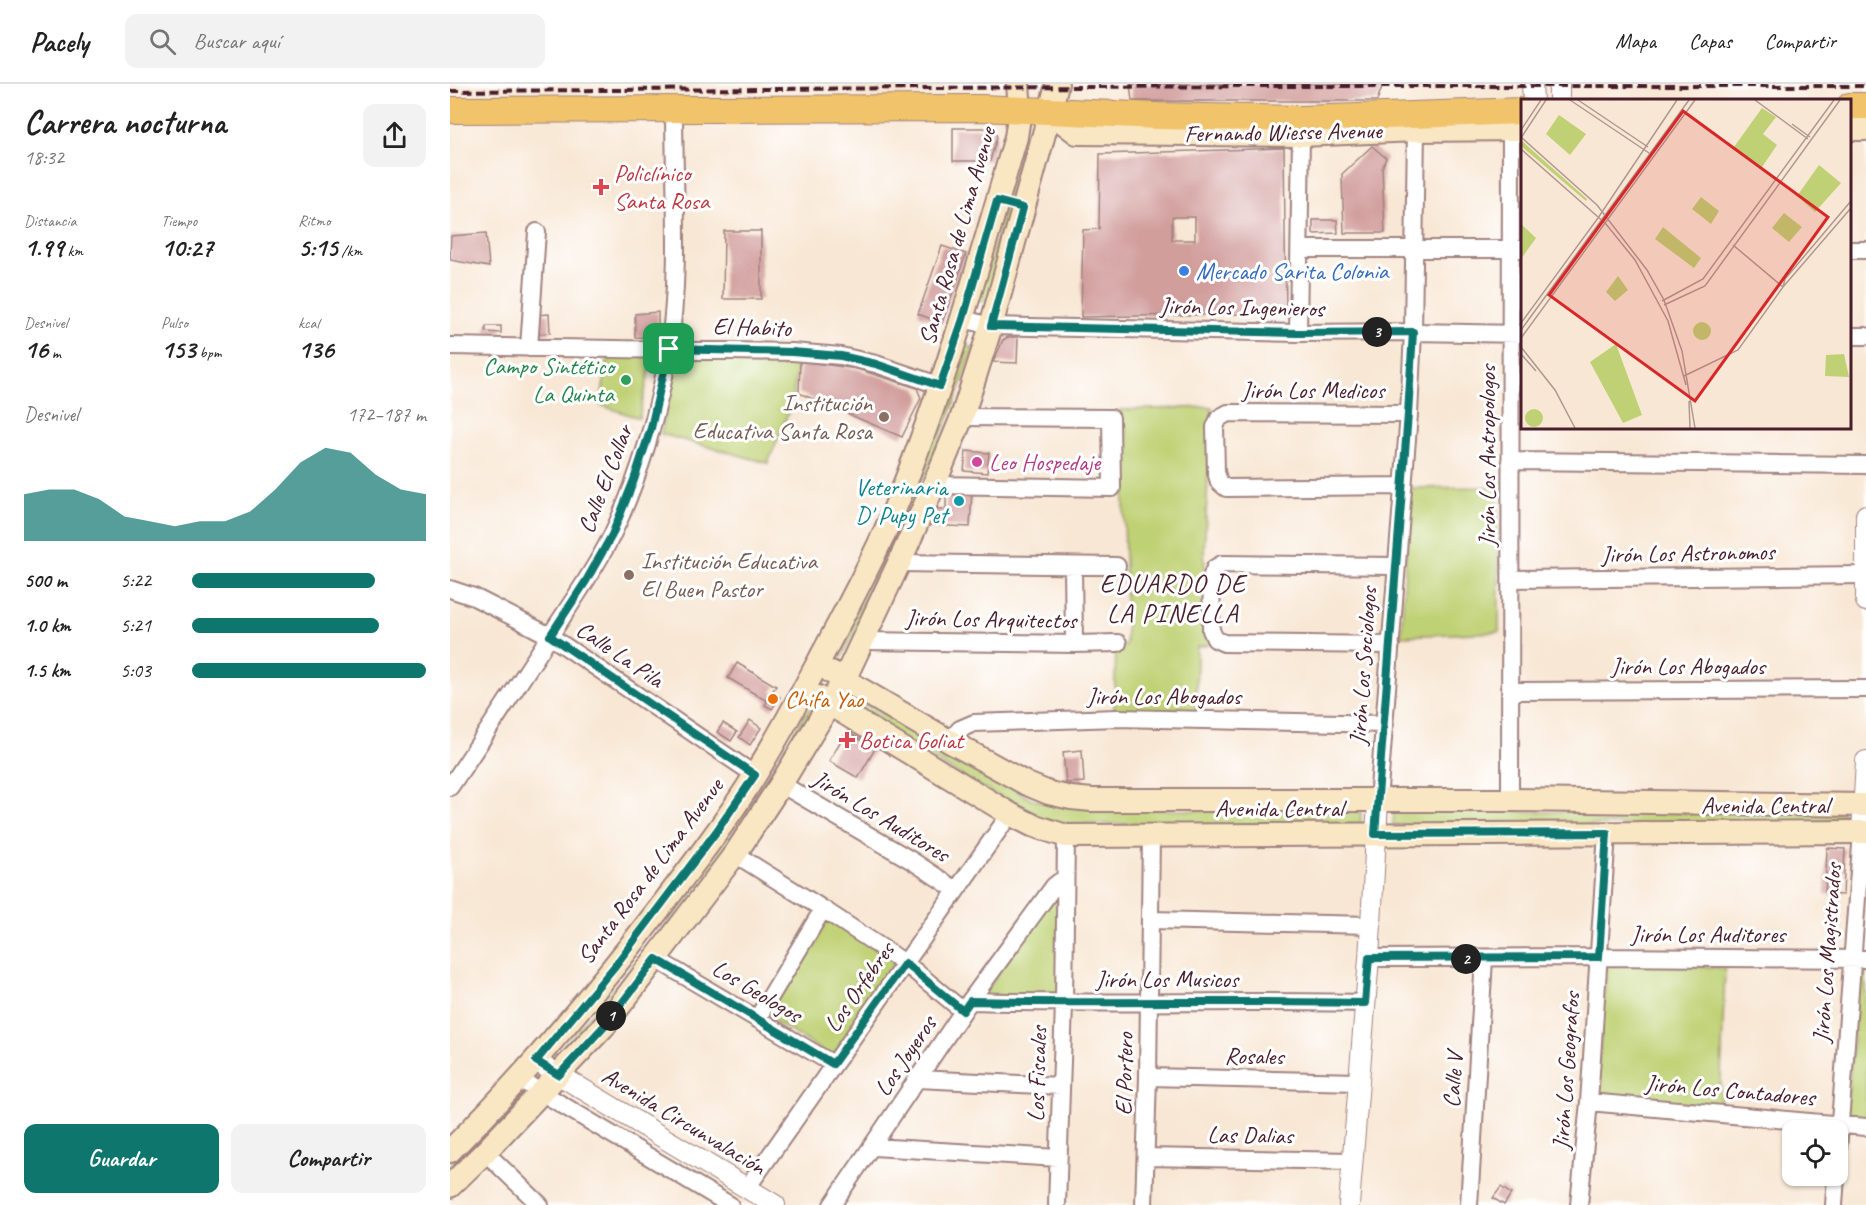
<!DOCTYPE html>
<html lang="es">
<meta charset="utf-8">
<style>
body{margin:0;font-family:Caveat,sans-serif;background:#f2f2f2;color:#222;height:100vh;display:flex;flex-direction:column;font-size:22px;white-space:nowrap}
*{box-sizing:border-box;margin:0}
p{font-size:20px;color:#767676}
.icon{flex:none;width:33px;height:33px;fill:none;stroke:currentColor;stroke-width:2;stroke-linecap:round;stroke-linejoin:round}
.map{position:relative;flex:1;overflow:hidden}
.panel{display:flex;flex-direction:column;background:#fff;width:450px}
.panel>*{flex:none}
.controls{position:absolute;left:1332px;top:1036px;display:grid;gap:12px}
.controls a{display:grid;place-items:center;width:66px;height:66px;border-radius:12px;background:#fff;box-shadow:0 2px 4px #0004;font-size:30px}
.pin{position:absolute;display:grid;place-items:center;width:51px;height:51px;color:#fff;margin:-26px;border-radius:12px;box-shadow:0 3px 9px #0006}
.km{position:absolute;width:30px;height:30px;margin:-15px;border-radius:50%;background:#222;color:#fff;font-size:16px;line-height:30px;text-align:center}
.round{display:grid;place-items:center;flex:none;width:63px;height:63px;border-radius:12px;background:#f2f2f2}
.head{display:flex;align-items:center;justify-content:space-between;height:102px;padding:0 24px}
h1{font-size:33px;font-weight:700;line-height:45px}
.metrics{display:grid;grid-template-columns:repeat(3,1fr);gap:9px;height:102px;padding:6px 24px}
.metrics div{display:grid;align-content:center}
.metrics b{font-size:26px;font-weight:700}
.metrics small{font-size:16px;font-weight:400}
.metrics p{font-size:16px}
.chart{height:168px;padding:12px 24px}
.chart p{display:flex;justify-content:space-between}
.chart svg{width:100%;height:108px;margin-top:6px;fill:#0f766e;opacity:.7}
.action{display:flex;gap:12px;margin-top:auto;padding:12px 24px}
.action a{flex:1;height:69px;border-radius:12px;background:#0f766e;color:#fff;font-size:24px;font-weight:700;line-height:69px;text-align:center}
.action a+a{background:#f2f2f2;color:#222}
ul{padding:0 24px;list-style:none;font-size:20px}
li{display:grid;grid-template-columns:96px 72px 1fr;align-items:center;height:45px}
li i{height:15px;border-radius:8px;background:#0f766e}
header{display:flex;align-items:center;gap:36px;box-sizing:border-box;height:84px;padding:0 30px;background:#fff;border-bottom:2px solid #e0e0e0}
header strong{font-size:28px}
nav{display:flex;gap:33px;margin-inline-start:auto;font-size:21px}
.search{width:420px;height:54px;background:#f2f2f2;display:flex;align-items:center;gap:15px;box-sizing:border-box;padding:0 21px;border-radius:12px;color:#767676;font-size:22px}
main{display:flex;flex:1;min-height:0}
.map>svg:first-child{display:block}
.green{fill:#bfd174;stroke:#847850;stroke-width:1.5}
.building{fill:#d19e9c;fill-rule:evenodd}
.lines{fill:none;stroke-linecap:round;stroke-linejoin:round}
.minor-casing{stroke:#a18380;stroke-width:20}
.tertiary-casing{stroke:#a18380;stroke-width:22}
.secondary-casing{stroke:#a18380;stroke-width:26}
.primary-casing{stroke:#a18380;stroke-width:28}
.minor{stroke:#fff;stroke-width:16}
.tertiary{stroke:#fff;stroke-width:20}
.secondary{stroke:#f9e7c3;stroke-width:22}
.primary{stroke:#f1c36a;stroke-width:26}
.rail{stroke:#4a1f2b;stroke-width:4;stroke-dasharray:9 4.5;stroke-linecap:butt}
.route-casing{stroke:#fff;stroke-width:12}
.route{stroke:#0f766e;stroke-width:8}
.health-dot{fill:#e0444e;stroke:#fff;stroke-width:2}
.shop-dot{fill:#3f7fe0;stroke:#fff;stroke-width:2}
.leisure-dot{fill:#2e9e5b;stroke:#fff;stroke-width:2}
.education-dot{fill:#8d6e63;stroke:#fff;stroke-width:2}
.hotel-dot{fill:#d1479c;stroke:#fff;stroke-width:2}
.culture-dot{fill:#0f9aa8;stroke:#fff;stroke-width:2}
.food-dot{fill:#e8710a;stroke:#fff;stroke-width:2}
.labels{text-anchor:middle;stroke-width:6;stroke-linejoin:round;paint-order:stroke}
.street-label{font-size:24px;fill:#4a1f2b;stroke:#fff}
.health-label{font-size:24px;fill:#be3a42;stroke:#fff;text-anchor:start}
.shop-label{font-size:24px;fill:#366cbe;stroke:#fff;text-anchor:start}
.leisure-label{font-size:24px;fill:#27864d;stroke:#fff;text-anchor:end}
.education-label{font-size:24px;fill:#785e54;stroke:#fff;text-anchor:end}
.hotel-label{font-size:24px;fill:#b23c85;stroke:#fff;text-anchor:start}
.culture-label{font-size:24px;fill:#0d838f;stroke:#fff;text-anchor:end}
.food-label{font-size:24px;fill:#c56008;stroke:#fff;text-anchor:start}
.neighbourhood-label{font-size:26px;letter-spacing:1.5px;fill:#4a1f2b;stroke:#fff}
.inset-road{fill:none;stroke:#b29790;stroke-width:1.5}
.view{fill:#d62828;fill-opacity:0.15;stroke:#d62828;stroke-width:3}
.inset-edge{fill:none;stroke:#4a1f2b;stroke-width:3}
</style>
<header>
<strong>Pacely</strong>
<div class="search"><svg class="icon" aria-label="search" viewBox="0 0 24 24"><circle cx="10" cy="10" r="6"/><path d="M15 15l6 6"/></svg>Buscar aquí</div>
<nav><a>Mapa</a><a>Capas</a><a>Compartir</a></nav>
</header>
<main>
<section class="panel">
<div class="head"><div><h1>Carrera nocturna</h1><p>18:32</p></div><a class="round"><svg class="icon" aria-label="share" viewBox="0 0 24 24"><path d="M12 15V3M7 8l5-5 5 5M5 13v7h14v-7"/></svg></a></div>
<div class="metrics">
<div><p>Distancia</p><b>1.99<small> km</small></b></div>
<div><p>Tiempo</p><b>10:27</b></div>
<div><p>Ritmo</p><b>5:15<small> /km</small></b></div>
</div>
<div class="metrics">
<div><p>Desnivel</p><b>16<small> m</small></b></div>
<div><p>Pulso</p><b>153<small> bpm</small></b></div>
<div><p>kcal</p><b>136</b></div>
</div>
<div class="chart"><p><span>Desnivel</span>172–187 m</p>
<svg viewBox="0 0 160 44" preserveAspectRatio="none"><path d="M0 44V25L10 23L20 23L30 27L40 34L50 36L60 38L70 36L80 36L90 32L100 23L110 12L120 6L130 8L140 17L150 23L160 25V44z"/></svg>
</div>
<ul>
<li><b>500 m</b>5:22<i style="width:78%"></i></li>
<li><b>1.0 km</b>5:21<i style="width:80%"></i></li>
<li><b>1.5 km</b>5:03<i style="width:100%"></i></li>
</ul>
<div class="action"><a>Guardar</a><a>Compartir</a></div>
</section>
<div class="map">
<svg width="1416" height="1121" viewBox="0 0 1416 1121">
<rect width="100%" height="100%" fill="#fff"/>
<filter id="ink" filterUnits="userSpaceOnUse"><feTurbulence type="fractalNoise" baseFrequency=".0167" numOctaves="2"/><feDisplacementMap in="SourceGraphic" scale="12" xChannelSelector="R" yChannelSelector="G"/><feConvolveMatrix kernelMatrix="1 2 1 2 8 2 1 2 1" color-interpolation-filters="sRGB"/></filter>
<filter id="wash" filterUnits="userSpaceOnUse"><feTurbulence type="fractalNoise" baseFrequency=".008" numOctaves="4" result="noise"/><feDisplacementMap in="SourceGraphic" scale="24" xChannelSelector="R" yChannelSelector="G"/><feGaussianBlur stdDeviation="1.35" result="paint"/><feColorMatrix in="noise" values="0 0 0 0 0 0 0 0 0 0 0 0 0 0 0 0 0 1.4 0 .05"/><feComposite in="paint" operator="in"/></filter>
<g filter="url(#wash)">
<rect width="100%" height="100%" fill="#f8e7d4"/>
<path class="green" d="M570,64l11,3 -43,150 -6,1 -3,-2z
M513,261l11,3c-36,104 -81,202 -128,301l-9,17 -5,-2 54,-113z
M159,269l44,2 -14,63 -39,-13z
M226,272l121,6 -4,39 -25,62 -107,-29z
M762,323l-8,144 5,94 -12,2 -1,64 -82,2 2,-66 10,-1 -2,-151 -4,-10v-75z
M1048,403l1,145 -98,4 9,-148z
M416,620l163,94 18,5 115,7 199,2v13l-293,-1 -28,-4 -181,-102z
M363,625l3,5 -57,95 -201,260 -10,-6c61,-69 120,-138 172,-213 31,-44 57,-91 85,-136l4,-4z
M944,727l451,2 -2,12h-450z
M609,810l1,102h-72l-3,-3 67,-98z
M376,832l72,45 -66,96 -66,-41z
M1157,878l118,6 -5,139 -124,-11z
M1409,882h7v157l-20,-5z
M70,1007l11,7 -81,80v-14z"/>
<g id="blocks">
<path class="building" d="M680,0h253l-6,17h-245z
M503,44h37l5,4 2,5 -7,24h-37z
M922,62l14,12 -4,10 3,65h-41l-2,-59z
M834,64l2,165 -205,4 2,-87 16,-1 1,-75zM722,133h23v23h-23z
M863,136h24l1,13 -25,1z
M274,147h37v68h-38z
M36,149l3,34 -39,-7 1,-24z
M492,162l24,8 -24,69 -24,-9z
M208,228v26l-23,-1v-23z
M99,230l1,19 -13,1 -1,-19z
M36,242h15v7l-15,-1z
M558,253h10l-1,26 -24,-1 10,-22z
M350,277l57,8 60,19 4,10 -19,39 -103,-44z
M516,367l23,2 -2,20 -23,-2z
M522,406l-2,37 -41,-2 8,-16h9v-16z
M287,579l39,23 -4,6 8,5 -8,12 -7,-4 2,-4 -39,-23z
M300,636l11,8 -11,17 -11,-8z
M273,639l14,9 -6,9 -14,-9z
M400,649l25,16 -17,29 -29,-17 14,-24z
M632,666l2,32 -18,1 -3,-31z
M1377,764l18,1 -2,46 -18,-1z
M1051,1103l10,7 -7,11 -11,-7z"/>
</g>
</g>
<g filter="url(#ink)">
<use href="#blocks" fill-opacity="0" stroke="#a18380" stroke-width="1.5"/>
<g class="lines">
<defs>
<path id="minor" d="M850,165h222
M1400,166h16
M513,235l28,7 307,7 115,-1 109,2
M848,249l3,-198
M1400,252h16
M0,262l342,6 49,4 35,8 65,22
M79,264l8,-116
M1060,377l356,4
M484,401l178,3 -1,-70 -149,-1
M952,402l-176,2 -7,-6 -3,-10 -1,-45 4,-9 9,-5 181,1
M449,479l218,3
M623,482l1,78
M1061,495l354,-4
M0,505l24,8 76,39 205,139
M413,557l211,3 44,-1
M941,561l-167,-2 -9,-4 -4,-9 1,-55 3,-7 7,-4 174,2
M1061,607l355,-2
M499,657l11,-12 14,-6 143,-5 268,6
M331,700l133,78 42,28
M0,703c34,-50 67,-101 100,-151 21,-33 45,-66 62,-101 27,-56 47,-124 57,-186 12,-79 5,-161 5,-241
M1060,716l1,-681
M928,717l31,-387 4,-82 3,-202
M285,770l88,55 82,54 58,48
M701,836l219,5
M919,874l230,-1 267,2
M206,875l177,105
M520,917c132,4 263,-1 395,2
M307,935l66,-110
M698,993l211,5
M69,995l211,126
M468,995l143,7
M1139,1018l277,25
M423,1063l185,11
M1388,1065l24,-317
M35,1068l55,53
M696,1073l206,4
M297,1104l263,-374
M382,1121l138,-204 84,-115 5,-4 6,-1
M607,1121l7,-201 2,-168
M694,1121l4,-128 3,-242
M1019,1121l15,-246
M1129,1121l10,-103 18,-269
M1384,1121l2,-29"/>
<path id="tertiary" d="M1082,0l1,16
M1109,0v16
M1416,431v86
M1412,748l4,-71
M86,977l239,144
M899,1121l20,-247 9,-157"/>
<path id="secondary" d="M600,28l27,21 224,2 115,-5 106,-1
M1400,45h16
M381,588l118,69 78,43 22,9 22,5 21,2h418l356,5
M368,613l192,117 22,11 34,11 800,-4
M0,1067c76,-76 144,-157 209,-242 33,-43 67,-87 96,-134 26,-42 49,-86 72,-129 23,-44 47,-87 66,-133 50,-122 86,-249 123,-376l4,-27 -2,-26
M0,1102l35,-34 120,-127 130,-171 46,-70 63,-104 55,-117 35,-78 28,-68 29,-91 59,-214 7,-28"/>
<path id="primary" d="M1400,22h16
M0,26l532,-2 176,8 144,3 220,-8"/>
</defs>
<use href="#minor" class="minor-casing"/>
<use href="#tertiary" class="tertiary-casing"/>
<use href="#secondary" class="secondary-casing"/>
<use href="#primary" class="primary-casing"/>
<use href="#minor" class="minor"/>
<use href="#tertiary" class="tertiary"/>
<use href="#secondary" class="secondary"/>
<use href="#primary" class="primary"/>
<path class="rail" d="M0,7l799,-5h617"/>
</g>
</g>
<g class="lines" filter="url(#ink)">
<defs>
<path id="route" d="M547,117l26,7 -32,118 307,7 115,-1 -5,82 -33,420 232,-1 -8,124 -230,1 -4,45c-132,-3 -263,1 -395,-2l-7,10 -58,-48 -72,101 -177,-105 -51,66 -46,50 -23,-14 78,-94 102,-135 39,-57 -205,-139 36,-55 26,-46 22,-55 17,-52 18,-79 123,3 49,4 35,8 64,22 23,-67z"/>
</defs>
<use href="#route" class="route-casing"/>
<use href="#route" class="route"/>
</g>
<g class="health-dot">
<path d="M148 94h6v6h6v6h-6v6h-6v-6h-6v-6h6z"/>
<path d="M394 647h6v6h6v6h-6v6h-6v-6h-6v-6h6z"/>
</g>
<circle class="shop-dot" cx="734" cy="187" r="6"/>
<circle class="leisure-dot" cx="176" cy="296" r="6"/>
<g class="education-dot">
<circle cx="434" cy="333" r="6"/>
<circle cx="179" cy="491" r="6"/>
</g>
<circle class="hotel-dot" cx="527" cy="378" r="6"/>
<circle class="culture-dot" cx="509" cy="417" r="6"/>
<circle class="food-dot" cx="323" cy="615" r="6"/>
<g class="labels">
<g class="street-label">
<text transform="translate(833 48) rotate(-1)" y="8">Fernando Wiesse Avenue</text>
<text transform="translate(507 152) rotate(-74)" y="8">Santa Rosa de Lima Avenue</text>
<text transform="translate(792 223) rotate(1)" y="8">Jirón Los Ingenieros</text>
<text transform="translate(302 243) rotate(2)" y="8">El Habito</text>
<text x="863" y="314">Jirón Los Medicos</text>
<text transform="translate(1037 372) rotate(-90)" y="8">Jirón Los Antropologos</text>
<text transform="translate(155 395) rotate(-69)" y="8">Calle El Collar</text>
<text transform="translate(1238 469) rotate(-1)" y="8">Jirón Los Astronomos</text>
<text transform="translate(541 535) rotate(1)" y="8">Jirón Los Arquitectos</text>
<text transform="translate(170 570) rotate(34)" y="8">Calle La Pila</text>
<text transform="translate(913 582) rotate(-86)" y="8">Jirón Los Sociologos</text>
<text x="1238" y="590">Jirón Los Abogados</text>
<text x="714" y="620">Jirón Los Abogados</text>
<text x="1315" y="729">Avenida Central</text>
<text x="829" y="732">Avenida Central</text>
<text transform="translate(431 732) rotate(31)" y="8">Jirón Los Auditores</text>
<text transform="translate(200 787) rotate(-53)" y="8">Santa Rosa de Lima Avenue</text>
<text x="1258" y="858">Jirón Los Auditores</text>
<text transform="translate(1377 869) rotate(-86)" y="8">Jirón Los Magistrados</text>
<text x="717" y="903">Jirón Los Musicos</text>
<text transform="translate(409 903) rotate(-55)" y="8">Los Orfebres</text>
<text transform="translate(307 907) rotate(31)" y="8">Los Geologos</text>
<text transform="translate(455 972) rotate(-56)" y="8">Los Joyeros</text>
<text transform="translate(804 972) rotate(1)" y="8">Rosales</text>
<text transform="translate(1116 987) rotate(-86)" y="8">Jirón Los Geografos</text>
<text transform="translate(587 990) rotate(-88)" y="8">Los Fiscales</text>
<text transform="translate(674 990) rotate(-89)" y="8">El Portero</text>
<text transform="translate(1003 996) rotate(-86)" y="8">Calle V</text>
<text transform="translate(1280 1006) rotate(5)" y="8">Jirón Los Contadores</text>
<text transform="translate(234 1037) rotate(31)" y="8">Avenida Circunvalación</text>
<text transform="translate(800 1051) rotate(1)" y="8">Las Dalias</text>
</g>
<g class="health-label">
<text x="164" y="97">Policlínico<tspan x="164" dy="28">Santa Rosa</tspan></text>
<text x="409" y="664">Botica Goliat</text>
</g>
<g class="shop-label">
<text x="746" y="195">Mercado Sarita Colonia</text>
</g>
<g class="leisure-label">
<text x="164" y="290">Campo Sintético<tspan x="164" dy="28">La Quinta</tspan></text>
</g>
<g class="education-label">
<text x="422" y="327">Institución<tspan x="422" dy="28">Educativa Santa Rosa</tspan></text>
<text x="191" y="485" text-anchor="start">Institución Educativa<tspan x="191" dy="28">El Buen Pastor</tspan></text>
</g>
<g class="hotel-label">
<text x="539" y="386">Leo Hospedaje</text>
</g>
<g class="culture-label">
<text x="497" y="411">Veterinaria<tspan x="497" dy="28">D' Pupy Pet</tspan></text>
</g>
<g class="food-label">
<text x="335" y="623">Chifa Yao</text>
</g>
<g class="neighbourhood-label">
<text x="723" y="508">EDUARDO DE<tspan x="723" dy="30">LA PINELLA</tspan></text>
</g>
</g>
<g transform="translate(1071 15)">
<rect width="330" height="330" fill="#f8e7d4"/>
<path d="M241,9l14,9 -13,17 14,11 -15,22 -28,-20zM38,16l27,19 -16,21 -24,-21zM0,41l66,59 -1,2 -65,-55zM298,66l22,18 -26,29 -18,-16zM180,98l18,14 -8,13 -19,-15zM263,114l18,14 -13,15 -17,-14zM0,125l15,14 -15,21zM142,128l38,31 -7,10 -39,-29zM97,177l10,14 -13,11 -9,-9zM172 232a9 9 0 1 1 18 0a9 9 0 1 1-18 0ZM95,245l26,71 -19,8 -33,-61zM323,255l5,23 -24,-1 1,-21zM4 319a9 9 0 1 1 18 0a9 9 0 1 1-18 0Z" fill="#bfd174"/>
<path class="inset-road" d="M49,1l82,55M57,1l70,47M234,1l53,39M165,14l92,68M271,25l18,13M0,31l20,-30M0,38l76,68 50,65 17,30 18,51 13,77M0,39l25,-38M0,50l85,75 29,36 33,61 18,64M212,146l50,42M262,188l2,-8 66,-78M141,202l41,-22 131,-179M143,206l41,-19 135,-186M0,224l77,-105 79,-118M0,231l168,-230M0,239l174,-238M0,248l34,43 20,38M0,255l15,17M163,277l54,-26 45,-63 68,-79M168,302l1,27"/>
<path class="view" d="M162,12l145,106 -133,184 -146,-106z"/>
<rect width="330" height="330" class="inset-edge"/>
</g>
</svg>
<div class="controls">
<a><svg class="icon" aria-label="locate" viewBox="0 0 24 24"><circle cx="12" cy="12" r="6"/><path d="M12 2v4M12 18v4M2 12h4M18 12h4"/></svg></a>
</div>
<div class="pin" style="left:219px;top:265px;background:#1e9e55"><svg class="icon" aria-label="arrive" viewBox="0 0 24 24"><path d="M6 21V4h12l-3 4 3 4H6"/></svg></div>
<b class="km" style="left:161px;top:932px">1</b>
<b class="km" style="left:1016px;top:875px">2</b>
<b class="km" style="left:927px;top:248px">3</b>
</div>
</main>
